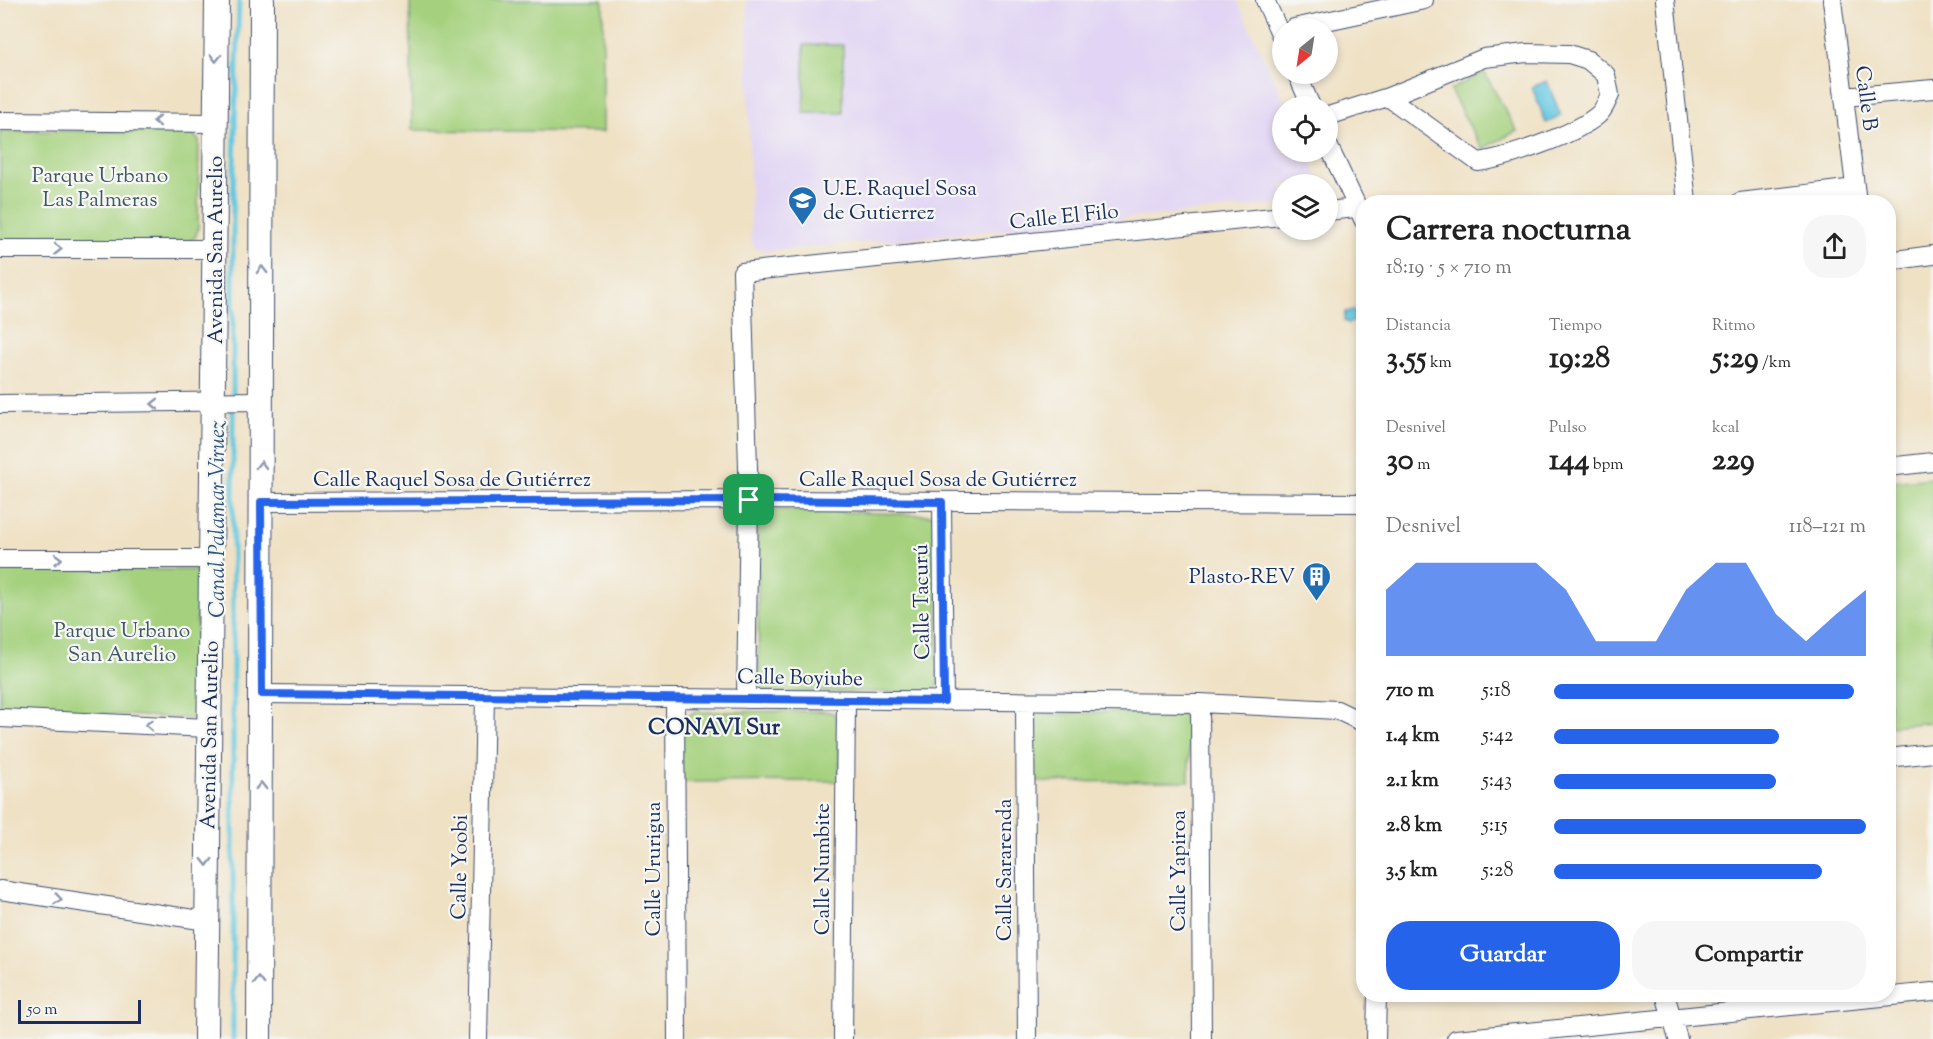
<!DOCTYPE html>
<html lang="es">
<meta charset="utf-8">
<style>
body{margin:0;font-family:"Sorts Mill Goudy",serif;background:#f6f6f6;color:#222;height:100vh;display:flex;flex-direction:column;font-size:22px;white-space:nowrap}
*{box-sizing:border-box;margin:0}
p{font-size:20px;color:#767676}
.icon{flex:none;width:33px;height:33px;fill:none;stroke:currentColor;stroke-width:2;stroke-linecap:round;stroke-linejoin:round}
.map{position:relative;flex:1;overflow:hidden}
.panel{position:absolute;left:1356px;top:195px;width:540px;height:807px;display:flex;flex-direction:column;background:#fff;border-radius:24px;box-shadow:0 3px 9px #0003}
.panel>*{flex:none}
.needle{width:39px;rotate:210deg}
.fabs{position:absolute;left:1272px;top:18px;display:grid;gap:12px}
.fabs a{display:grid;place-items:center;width:66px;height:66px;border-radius:50%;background:#fff;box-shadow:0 3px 9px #0003;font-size:30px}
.scale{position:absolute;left:18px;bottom:15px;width:123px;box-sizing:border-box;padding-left:6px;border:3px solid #1b2f5e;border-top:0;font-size:16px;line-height:21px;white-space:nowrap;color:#1b2f5e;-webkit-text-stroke:4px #f6f6f2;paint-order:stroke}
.pin{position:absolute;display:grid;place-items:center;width:51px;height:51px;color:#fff;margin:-26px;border-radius:12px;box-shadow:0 3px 9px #0006}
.round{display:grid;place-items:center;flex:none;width:63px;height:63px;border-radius:24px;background:#f6f6f6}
.head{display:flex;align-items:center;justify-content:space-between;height:102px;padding:0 30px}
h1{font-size:33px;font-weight:800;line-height:45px}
.figures{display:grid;grid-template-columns:repeat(3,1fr);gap:9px;height:102px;padding:6px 30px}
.figures div{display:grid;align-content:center}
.figures b{font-size:30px;font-weight:800}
.figures small{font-size:16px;font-weight:400}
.figures p{font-size:16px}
.chart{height:168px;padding:12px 30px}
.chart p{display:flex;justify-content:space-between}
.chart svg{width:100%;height:108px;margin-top:6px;fill:#2563eb;opacity:.7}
.action{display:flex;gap:12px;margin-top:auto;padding:12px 30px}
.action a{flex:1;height:69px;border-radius:24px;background:#2563eb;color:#fff;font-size:24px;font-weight:800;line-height:69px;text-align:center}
.action a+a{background:#f6f6f6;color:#222}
ul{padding:0 30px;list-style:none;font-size:20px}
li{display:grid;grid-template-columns:96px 72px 1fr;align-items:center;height:45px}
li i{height:15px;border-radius:8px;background:#2563eb}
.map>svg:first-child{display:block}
.built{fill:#e1d4f4}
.green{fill:#a5d17e;stroke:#60806e;stroke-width:1.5}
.water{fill:#63c7e0;stroke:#3f7b9f;stroke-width:1.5}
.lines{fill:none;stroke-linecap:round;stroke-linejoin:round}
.stream{stroke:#63c7e0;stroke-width:5}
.minor-casing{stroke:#3b4a6d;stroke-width:20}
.major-casing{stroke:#3b4a6d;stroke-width:26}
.minor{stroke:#fff;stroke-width:18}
.major{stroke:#fff;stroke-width:24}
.oneway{stroke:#8d97ae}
.route-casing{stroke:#fff;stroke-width:12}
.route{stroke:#2563eb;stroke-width:8}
.labels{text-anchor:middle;stroke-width:4.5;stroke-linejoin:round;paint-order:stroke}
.street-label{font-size:21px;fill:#1b2f5e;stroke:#f6f6f2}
.park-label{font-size:21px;fill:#3e5866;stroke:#f6f6f2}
.poi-label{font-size:21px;fill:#1b2f5e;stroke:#f6f6f2;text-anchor:start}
.water-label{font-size:22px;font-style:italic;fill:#2d557e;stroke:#f6f6f2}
.neighbourhood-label{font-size:22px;font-weight:bold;fill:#1b2f5e;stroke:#f6f6f2}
</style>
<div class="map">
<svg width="1933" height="1039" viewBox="0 0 1933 1039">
<rect width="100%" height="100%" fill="#f6f6f2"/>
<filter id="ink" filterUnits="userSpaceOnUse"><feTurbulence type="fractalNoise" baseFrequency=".0167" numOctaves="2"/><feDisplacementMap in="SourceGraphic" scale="12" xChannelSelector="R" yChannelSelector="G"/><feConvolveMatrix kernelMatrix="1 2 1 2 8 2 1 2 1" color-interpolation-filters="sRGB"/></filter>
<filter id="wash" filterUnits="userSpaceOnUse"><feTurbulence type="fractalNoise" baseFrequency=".008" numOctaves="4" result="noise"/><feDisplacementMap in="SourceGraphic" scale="24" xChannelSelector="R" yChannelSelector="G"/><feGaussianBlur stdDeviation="1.35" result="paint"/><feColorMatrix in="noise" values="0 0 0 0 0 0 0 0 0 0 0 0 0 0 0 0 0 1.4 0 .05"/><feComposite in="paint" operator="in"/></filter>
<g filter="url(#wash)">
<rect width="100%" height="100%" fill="#efe1c4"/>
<path class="built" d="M747,0h490l49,106h-4v46h24l15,32h-39v20l-515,47 -12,-3 -4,-9z"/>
<path class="green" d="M410,0h193v132l-191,-2z
M804,45h39v68h-39z
M1484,72l33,59 -35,18 -32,-59z
M0,131h184l8,2 7,8 -1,88 -3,9 -9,4 -186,-1z
M1933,478v244l-44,4v-244z
M764,509l168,6 6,5v164l-4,8h-170l-5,-10 -2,-161 1,-7z
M0,568l197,2 -1,149 -196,-11z
M1175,710l14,8v63l-159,1 1,-58 4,-8 6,-2z
M825,711l8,2 6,9 1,59 -161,1 3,-62 12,-8z"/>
<path class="water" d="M1547,81l14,35 -15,7 -14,-36z
M1359,309l4,3v8l-15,3 -4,-2 1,-9z"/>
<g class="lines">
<path class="stream" d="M233,1039v-839l6,-200"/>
</g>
</g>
<g filter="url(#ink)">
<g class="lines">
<defs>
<path id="minor" d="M1265,0l17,38
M1665,0l22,202
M1832,0l25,202
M1294,28l130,-28
M1297,74l14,32
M1844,97l89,-8
M1328,116l60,-19 96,-39 42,-5 43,1 19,6 18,15 4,20c-3,6 -6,15 -12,20 -22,19 -90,43 -120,47l-90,-65
M0,121l216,2
M1328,145l36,76
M1740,202l115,-14
M1328,211l27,-3
M0,249h215
M1888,261l45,-6
M0,404l262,-3
M1888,467l45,-5
M261,502l488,-2 615,3
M942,502l2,199
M0,559h213
M262,694l938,9 137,7 27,13
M675,698l2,341
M746,699l3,-199 -7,-228 540,-56
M1025,702l2,337
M1200,703l2,336
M0,718l208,10
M1888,758l45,-5
M0,890l207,31
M1665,994l13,45
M478,1039l7,-343
M843,1039l3,-339
M1376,1039l1,-45
M1456,1039l477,-47"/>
<path id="major" d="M206,1039l11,-1039
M259,1039l3,-1039"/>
</defs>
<use href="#minor" class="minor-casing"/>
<use href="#major" class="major-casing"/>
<use href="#minor" class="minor"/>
<use href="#major" class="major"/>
</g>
<defs><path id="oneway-chevron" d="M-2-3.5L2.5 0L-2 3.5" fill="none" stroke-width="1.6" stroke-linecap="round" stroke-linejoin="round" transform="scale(1.5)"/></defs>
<g class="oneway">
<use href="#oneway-chevron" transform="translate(216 58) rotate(91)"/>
<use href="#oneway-chevron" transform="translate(157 121) rotate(-180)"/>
<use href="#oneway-chevron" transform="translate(58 249)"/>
<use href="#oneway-chevron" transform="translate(262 270) rotate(-90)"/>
<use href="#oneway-chevron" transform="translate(155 404) rotate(180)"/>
<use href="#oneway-chevron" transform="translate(261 465) rotate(-89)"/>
<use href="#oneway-chevron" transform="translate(58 559)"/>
<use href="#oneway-chevron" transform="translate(149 725) rotate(-177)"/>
<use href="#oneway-chevron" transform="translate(261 786) rotate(-90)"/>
<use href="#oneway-chevron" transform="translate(207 862) rotate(90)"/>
<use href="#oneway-chevron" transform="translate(58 899) rotate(8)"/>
<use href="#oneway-chevron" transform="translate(259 981) rotate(-90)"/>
</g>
</g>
<g class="lines" filter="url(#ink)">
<defs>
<path id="route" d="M749,500l193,2 2,199 -682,-7 -1,-192z"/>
</defs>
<use href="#route" class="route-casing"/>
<use href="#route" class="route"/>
</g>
<defs>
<symbol id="school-pin" viewBox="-11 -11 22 30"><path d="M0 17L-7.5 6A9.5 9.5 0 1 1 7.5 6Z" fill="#1f6fb2" stroke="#f6f6f2"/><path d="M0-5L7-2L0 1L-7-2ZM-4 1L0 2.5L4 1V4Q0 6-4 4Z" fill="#fff"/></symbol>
<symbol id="building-pin" viewBox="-11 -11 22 30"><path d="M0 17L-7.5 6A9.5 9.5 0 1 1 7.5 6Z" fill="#1f6fb2" stroke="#f6f6f2"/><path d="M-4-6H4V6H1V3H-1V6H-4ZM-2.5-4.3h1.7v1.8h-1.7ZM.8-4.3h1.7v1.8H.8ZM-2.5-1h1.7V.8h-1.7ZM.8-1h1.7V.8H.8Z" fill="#fff"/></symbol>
</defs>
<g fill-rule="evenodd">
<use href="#school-pin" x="786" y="184" width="33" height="45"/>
<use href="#building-pin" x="1300" y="560" width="33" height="45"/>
</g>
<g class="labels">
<g class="street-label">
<text transform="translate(1867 98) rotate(83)" y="7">Calle B</text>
<text transform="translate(1064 216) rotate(-6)" y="7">Calle El Filo</text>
<text transform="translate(215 250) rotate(-90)" y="7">Avenida San Aurelio</text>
<text x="452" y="486">Calle Raquel Sosa de Gutiérrez</text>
<text x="938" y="486">Calle Raquel Sosa de Gutiérrez</text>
<text transform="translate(921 602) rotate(-91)" y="7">Calle Tacurú</text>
<text transform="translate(800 677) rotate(1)" y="7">Calle Boyiube</text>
<text transform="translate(209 735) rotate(-89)" y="7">Avenida San Aurelio</text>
<text transform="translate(459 867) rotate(-89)" y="7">Calle Yoobi</text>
<text transform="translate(653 869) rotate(-90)" y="7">Calle Ururigua</text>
<text transform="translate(822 869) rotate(-90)" y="7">Calle Numbite</text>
<text transform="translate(1004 870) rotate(-90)" y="7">Calle Sararenda</text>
<text transform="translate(1178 871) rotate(-90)" y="7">Calle Yapiroa</text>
</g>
<g class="park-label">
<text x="100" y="182">Parque Urbano<tspan x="100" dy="24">Las Palmeras</tspan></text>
<text x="122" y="637">Parque Urbano<tspan x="122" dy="24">San Aurelio</tspan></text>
</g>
<g class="poi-label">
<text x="823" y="195">U.E. Raquel Sosa<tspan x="823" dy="24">de Gutierrez</tspan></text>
<text x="1295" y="583" text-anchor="end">Plasto-REV</text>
</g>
<g class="water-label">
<text transform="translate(216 519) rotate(-90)" y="8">Canal Palamar Viruez</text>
</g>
<g class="neighbourhood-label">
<text x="714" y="734">CONAVI Sur</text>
</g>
</g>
</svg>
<div class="fabs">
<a><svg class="needle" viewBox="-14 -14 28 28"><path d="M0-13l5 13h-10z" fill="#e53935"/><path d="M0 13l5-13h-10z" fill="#767676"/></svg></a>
<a><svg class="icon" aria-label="locate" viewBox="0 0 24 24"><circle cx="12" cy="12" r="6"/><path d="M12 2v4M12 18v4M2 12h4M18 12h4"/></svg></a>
<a><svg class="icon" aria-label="layers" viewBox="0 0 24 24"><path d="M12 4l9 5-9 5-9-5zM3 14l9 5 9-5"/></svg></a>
</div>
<div class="scale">50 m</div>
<div class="pin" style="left:749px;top:500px;background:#1e9e55"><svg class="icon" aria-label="arrive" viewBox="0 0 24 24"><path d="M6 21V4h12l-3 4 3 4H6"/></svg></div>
<section class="panel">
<div class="head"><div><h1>Carrera nocturna</h1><p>18:19 · 5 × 710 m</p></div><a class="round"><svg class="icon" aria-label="share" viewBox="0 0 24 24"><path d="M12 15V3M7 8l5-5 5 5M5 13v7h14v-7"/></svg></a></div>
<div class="figures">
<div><p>Distancia</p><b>3.55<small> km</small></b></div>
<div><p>Tiempo</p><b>19:28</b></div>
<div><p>Ritmo</p><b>5:29<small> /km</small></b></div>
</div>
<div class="figures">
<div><p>Desnivel</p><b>30<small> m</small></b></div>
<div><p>Pulso</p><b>144<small> bpm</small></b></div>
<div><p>kcal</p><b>229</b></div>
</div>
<div class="chart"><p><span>Desnivel</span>118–121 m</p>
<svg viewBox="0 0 160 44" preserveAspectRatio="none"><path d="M0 44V17L10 6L20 6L30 6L40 6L50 6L60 17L70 38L80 38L90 38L100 17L110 6L120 6L130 27L140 38L150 27L160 17V44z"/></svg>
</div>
<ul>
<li><b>710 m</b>5:18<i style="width:96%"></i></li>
<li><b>1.4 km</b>5:42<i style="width:72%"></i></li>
<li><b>2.1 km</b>5:43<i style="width:71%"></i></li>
<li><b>2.8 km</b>5:15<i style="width:100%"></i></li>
<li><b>3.5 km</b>5:28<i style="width:86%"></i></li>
</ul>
<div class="action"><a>Guardar</a><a>Compartir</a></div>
</section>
</div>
